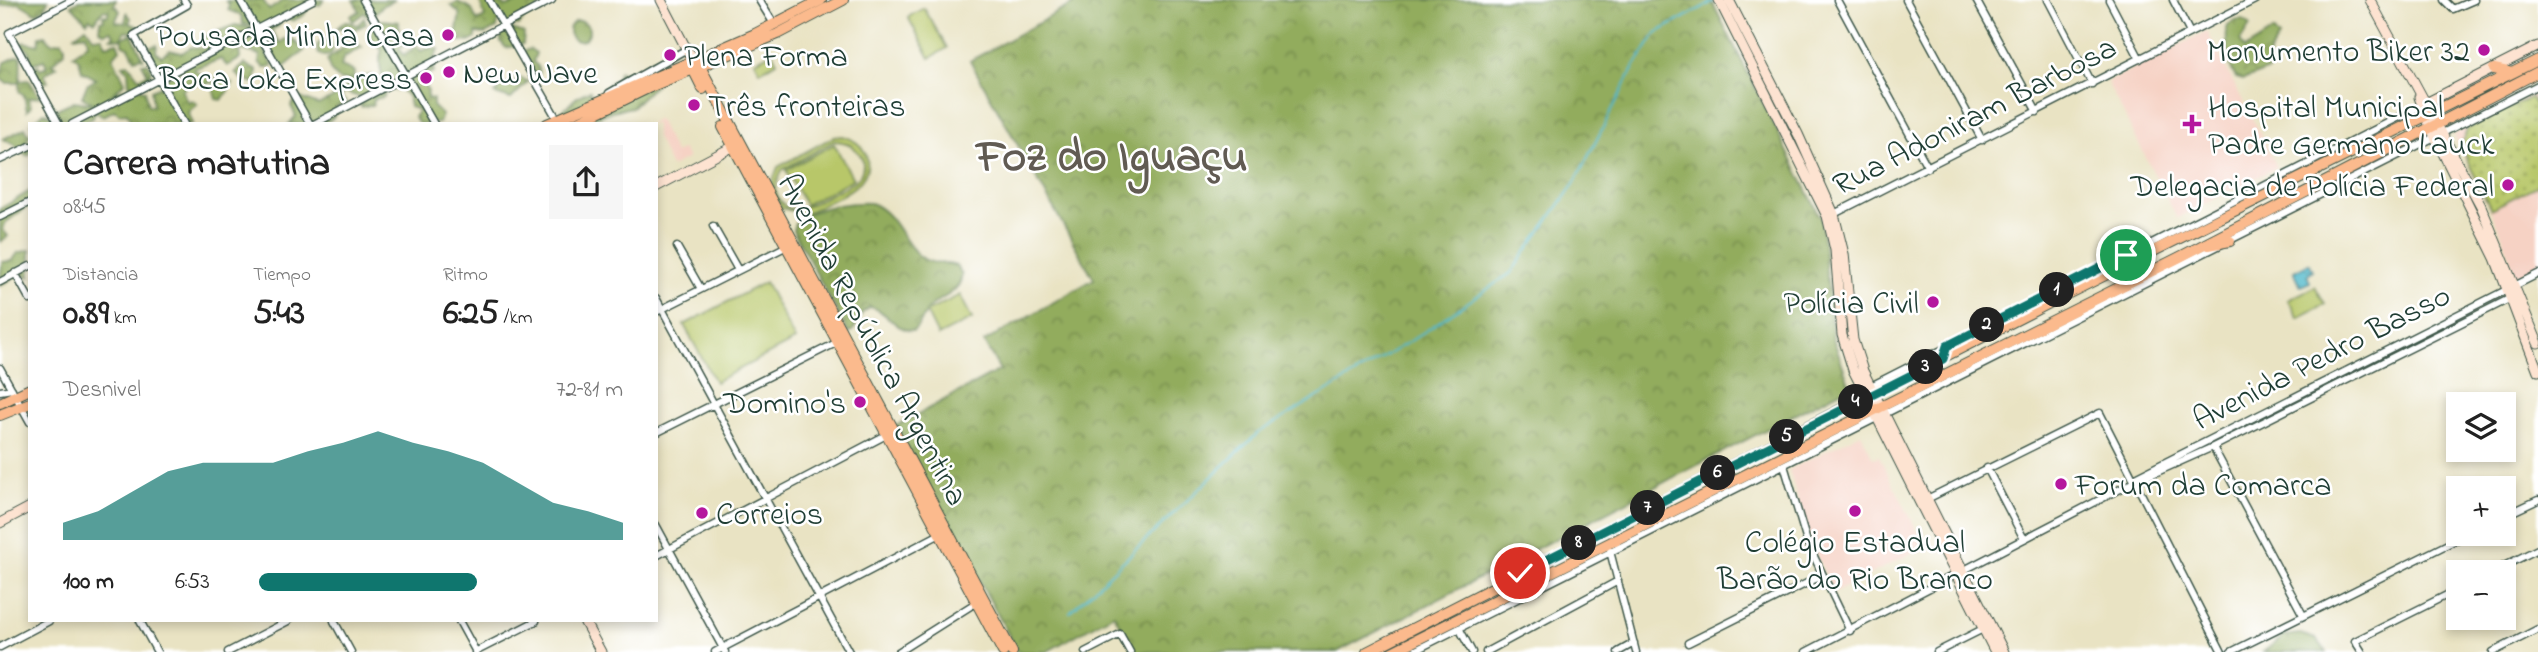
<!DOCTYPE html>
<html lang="es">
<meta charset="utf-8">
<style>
body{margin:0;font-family:"Indie Flower",sans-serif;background:#f6f6f6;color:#222;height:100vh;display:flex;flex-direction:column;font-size:26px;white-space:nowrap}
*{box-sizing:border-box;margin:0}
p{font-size:23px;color:#767676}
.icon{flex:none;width:38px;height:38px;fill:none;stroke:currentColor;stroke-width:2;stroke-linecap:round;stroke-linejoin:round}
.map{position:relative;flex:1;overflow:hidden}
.sheet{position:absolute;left:28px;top:122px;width:630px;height:500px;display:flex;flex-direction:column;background:#fff;border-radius:0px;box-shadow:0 4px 10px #0003}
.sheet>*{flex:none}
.tools{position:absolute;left:2446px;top:392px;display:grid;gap:14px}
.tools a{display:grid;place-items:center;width:70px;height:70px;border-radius:0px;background:#fff;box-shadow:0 4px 10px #0003;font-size:35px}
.pin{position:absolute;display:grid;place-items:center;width:60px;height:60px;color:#fff;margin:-30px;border:4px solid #fff;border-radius:50%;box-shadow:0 2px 7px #0007}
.km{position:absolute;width:35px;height:35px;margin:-18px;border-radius:50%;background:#222;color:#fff;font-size:19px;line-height:35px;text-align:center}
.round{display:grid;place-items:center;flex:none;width:74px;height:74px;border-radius:0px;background:#f6f6f6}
.overview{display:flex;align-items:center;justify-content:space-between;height:119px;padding:0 35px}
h1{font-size:38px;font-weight:700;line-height:52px}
.stats{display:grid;grid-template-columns:repeat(3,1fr);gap:10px;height:119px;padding:7px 35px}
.stats div{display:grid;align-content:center}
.stats b{font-size:35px;font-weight:700}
.stats small{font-size:19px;font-weight:400}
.stats p{font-size:19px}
.chart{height:196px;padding:14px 35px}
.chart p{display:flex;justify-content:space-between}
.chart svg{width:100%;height:126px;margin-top:7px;fill:#0f766e;opacity:.7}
ul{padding:0 35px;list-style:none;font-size:23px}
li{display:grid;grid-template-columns:112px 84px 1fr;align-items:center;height:52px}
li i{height:18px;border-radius:9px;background:#0f766e}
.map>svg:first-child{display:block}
.built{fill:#f6d2c4}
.grass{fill:url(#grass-dots);stroke:#6c824e;stroke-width:2}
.forest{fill:url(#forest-crowns);stroke:#587448;stroke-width:2}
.pitch{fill:#b8c769;stroke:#6c824e;stroke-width:2;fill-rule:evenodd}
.water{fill:url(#water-waves);stroke:#367a7f;stroke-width:2}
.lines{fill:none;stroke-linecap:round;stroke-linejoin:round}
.stream{stroke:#4db8ca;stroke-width:2}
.street-casing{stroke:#3d5649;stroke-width:9}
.secondary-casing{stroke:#3d5649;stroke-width:11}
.primary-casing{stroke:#3d5649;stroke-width:12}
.street{stroke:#fff;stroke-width:6}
.secondary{stroke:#fde3d1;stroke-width:9}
.primary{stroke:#fbba8d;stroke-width:10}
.route-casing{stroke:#fff;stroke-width:14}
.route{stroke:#0f766e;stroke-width:9}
.poi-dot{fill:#b5179e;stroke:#fff;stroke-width:2.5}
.labels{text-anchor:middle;stroke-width:5;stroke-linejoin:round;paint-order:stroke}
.poi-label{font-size:32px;fill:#1f3d34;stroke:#fff;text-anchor:end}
.street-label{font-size:32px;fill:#1f3d34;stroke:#fff}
.town-label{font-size:46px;font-weight:bold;fill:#615b53;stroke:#fff}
</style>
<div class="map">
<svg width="2538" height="652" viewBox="0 0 2538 652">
<defs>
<pattern id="grass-dots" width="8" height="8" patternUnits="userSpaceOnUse" patternTransform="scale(1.75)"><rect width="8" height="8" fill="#b8c769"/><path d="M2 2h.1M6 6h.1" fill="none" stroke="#95a357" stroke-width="1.8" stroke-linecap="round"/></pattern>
<pattern id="forest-crowns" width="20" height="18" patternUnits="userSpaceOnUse" patternTransform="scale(1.75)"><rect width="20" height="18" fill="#92ac5d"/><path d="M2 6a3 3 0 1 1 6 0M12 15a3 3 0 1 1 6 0" fill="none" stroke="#778d4e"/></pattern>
<pattern id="water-waves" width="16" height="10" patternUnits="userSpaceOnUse" patternTransform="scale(1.75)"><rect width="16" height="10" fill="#4db8ca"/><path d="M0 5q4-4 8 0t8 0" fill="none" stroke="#3f97a5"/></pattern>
</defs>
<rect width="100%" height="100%" fill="#fff"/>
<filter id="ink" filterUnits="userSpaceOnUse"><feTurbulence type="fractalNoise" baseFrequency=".0143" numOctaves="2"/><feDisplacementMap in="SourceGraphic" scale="14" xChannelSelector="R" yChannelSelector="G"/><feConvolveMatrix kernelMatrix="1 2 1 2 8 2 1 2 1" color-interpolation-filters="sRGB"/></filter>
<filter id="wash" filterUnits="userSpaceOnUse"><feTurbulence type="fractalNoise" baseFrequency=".00686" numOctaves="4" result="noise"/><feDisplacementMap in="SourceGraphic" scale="28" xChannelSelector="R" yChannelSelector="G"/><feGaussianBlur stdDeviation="1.57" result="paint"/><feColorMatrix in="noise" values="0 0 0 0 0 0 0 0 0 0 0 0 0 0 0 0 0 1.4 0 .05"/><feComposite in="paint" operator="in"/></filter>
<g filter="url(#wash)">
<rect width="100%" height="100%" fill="#e9e3c3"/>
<path class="built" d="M2207,31l70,136 -100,51 -70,-136z
M2538,91v176l-22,11 -14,-43 -49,-100z
M658,119l17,34 8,-4 5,9 -17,9 -15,-30v-13h-7z
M1861,433l12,25 6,-2 46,90 -91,47 -22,-47 -23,-76z"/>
<path class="grass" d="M2531,97l7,15v73l-47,24 -30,-61 6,-19z"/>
<path class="forest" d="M0,0h48l-3,8 -9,5 -17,-10 -19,3z
M80,0h36l-2,5 6,6 -5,11 10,1 2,-10 4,5 -2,5 8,3v5l-13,1 -2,6 10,-4 12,26 -2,-3 -7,2 -6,-12 -6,-2v-6l-12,-1 3,-3 -3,-4 -7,2 -5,-4 1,-8 4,-1 -1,-5 4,1 2,-5 -6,-1 -8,11 -6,-3 -2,4 -16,-17z
M263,0l6,10 15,-10h40l-4,5 -10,-1 -6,11 -11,6 -11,-5 -3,10 -8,4 9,13 5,-4h8l11,12 -20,16h-4l-28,-42 -9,-1 -2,-9 -13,-5 1,-7 -4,-2z
M353,0h42l-12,5 -11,12 -8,-4 -11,8 -3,-5 10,-5z
M479,0h20l7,7 14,-5 17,3 5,8 -14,1 -10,12h-10l-10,-6 -1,8 -12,6 -9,-1v5l-7,4 -14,-2 5,-26 -9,-9 7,-3 13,6 6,13 8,-4z
M1080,0h631l110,218 12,120 17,48 -513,266h-203l-20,-38 -68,38h-28l-122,-226 104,-56 -16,-28 110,-63 -124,-218z
M364,18l2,6 -13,6 -5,6 -3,1 -2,-10 -7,2 9,-8 13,4z
M380,20l19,2v7l-4,3 9,13 -5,4 4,6 14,-9 4,5 8,-3 10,1 -7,14 2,9 -7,2 -5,9 6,8 -1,7 6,1v7l9,9 -3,8 -20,1 -5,-7 5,-7 -9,-3 -2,-10 -8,-8 -11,2c-7,-10 -12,-29 -7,-41l-11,-12 -1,-8z
M2242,20l8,5 -10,16 5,8 28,-18 6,7 -10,15v17l-26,10 -7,-2c-9,-14 -10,-35 -9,-51l6,-6z
M569 31a10 10 0 1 1 20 0a10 10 0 1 1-20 0Z
M235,25l16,3 4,5v8l6,3 12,22 -9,2 -5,-6 1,-7 -21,-6 1,10 -13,7 -6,-7 -28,10 19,12 -6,4 -17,-3 -7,9 6,11 4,-2 5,4 -9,8 4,12h-60l-5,-11 -8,1 -4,-4 -12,6 -8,-5 -2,7 -15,6h-46l12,-12 12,7 1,-10 17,-8 21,3 -13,-7 5,-12 9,-6 -14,-8 -3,-12 -6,-4 15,-12 -2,-9 -12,2 12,-9 7,10h9l4,8 11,-3 3,7 -7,8 12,25 -17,16c11,-9 24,-13 37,-8l3,16h5l-2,-16 10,-4 6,-9 18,-5 -2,-3 -25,-4 -9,-18 8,-2 -1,7 5,4 9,-6 12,3 9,-6 13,2 3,-5h-5l1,-7z
M511,29l13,4 -1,11 -17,4 -5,-6 -1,-9z
M45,35l6,8 11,-2 3,5v6l-14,12 6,2 -13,9 4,6 -3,2 -8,-3v-6l-5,-4 6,-5 2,4 7,-3 -3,-6 -13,4 -2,-14 -8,-5 3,-3 14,3 2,-9z
M317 48a8 8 0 1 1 16 0a8 8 0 1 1-16 0Z
M352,41l10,6 -19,11 -2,8 14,6 -3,8 19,-5v8l14,5 -1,9 -10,2 -1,6 -11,2 -3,-3 3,-6 -18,-6 5,-12h-10l-9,-10 -3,-10z
M530,49l6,4 -3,9 5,4 1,8h-6l-12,-22z
M18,56l3,1 -1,24 9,-1 11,17 -12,1 3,8 -4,5 -3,-16 -5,-4v-8h-13l-6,-5 4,-15z
M652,59l20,9 -40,39 -20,4 -29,13h-32l3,-8c16,-8 19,-21 36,-25l2,5 16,-5 1,-8 8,-4 2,-8 18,5 13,-7 -2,-6z
M142,63h6l4,7 -6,14 -17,1 -1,-14 -5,-6 5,-1 11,14 9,-4z
M245,64l12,7 -2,12 -13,-4 -7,-6z
M216,78l17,5 -11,17 -6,-1 -3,-11z
M522,78l6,4 -17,17 -16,-5 8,-9z
M342,93v6l4,3 -9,5c-3,23 -30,17 -48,17l7,-8 -5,-10 7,-9 20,8z
M25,128l5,8 -4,5 4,2v12l-4,1 -12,-12 -11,-5z
M30,191v13l-25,19 -2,7 5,6 -8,6v-33z
M871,203c27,11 32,44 53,56 10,6 22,3 32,7l6,9c-4,21 -18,19 -32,32 -7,8 -8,17 -17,24 -20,-2 -25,-20 -43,-24l-8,6 -9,18 -5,1 -55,-102c3,-22 60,-29 78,-27z
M30,250v27l-11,-3 -19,12 2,-24 10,-1 6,-8z
M2300,634l16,5 11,13h-64l21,-16z"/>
<path class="pitch" d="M924,8l23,40 -17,10 -22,-41z
M772,52l5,10 -17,9 -5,-10z
M843,136c10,3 18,8 22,17 15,33 -40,49 -61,61l-23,-6 -11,-20 8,-21 55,-30zM834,141c19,0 37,17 25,36 -6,8 -19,12 -28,17 -21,11 -47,30 -56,-6l7,-18z
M834,144l19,35 -48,26 -19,-35z
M765,282l30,58 -80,42 -31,-57z
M2315,286l10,18 -27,14 -10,-18z
M960,295l12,24 -34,17 -12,-24z"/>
<path class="water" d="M2309,263l4,7 -6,5 3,7 -9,4 -7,-15z"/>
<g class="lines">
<path class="stream" d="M1070,612l188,-179 154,-93 99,-67 63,-89 60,-117 22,-34 60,-33"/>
</g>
</g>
<g filter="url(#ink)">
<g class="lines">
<defs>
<path id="street" d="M240,0l70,124
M363,0l71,124
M489,0l71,124
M759,0l15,24
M1837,0l91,168
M1906,0l76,140
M1976,0l61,112
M2048,0l44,84
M2109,0l31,59
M2173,0l17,33
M2444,0l9,9 21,-9
M609,93l78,-44
M59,124l-50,-91 64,-33
M72,124l241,-124
M184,124l-50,-89 53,-30 -3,-5
M314,124l238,-124
M0,160l30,-14
M1832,215l423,-215
M0,217l30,-15
M713,226l25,44
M677,247l24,42
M15,273l15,27
M0,282l30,-16
M656,298l193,354
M656,312l133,-67
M0,368l30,54
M1867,388l554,-282
M0,391l12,-2
M656,433l184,-92
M2213,447l90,168
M1784,465l23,77 43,89
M1987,468l37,71
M2134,478l404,-204
M1927,499l173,-86 122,239
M2504,516l34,-16
M656,525l69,127
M1610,551l26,101
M656,556l234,-123
M2492,572l46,-23
M140,621l17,31
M334,621l17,31
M459,621l17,31
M1459,628l13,24
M1688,643l133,-67
M0,647l49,-26
M228,652l60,-31
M475,652l61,-31
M715,652l227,-119
M898,652l79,-50
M1085,652l35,-18 10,18
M1412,652l1126,-567
M1486,652l132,-71
M1618,652l16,-9
M1806,652l322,-167 85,-38 298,-149
M1937,652l48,-24
M2231,652l237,-118
M2362,652l-7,-11 104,-52
M2493,652l45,-23"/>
<path id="secondary" d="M661,0l27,52 8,7
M1719,0l108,216 8,34 7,85 11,35 142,282
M1729,0l69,134 36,80 10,40 9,86 10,31 141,281
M2370,0l111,206 57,137
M2419,97l11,30 65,131 43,113
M2422,105l116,-59
M656,187l82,-43
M0,523l30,-16
M584,621l17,31"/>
<path id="primary" d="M696,59l316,593
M689,61l14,28
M2494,69l18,4
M547,124l208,-90 66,-34
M574,124l76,-37 128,-53 65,-34
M723,127l280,525
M2209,245l21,-4
M0,403l30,-14
M0,415l30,-12
M1367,652l694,-355 477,-237
M1392,652l786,-394 360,-186"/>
</defs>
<use href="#street" class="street-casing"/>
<use href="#secondary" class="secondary-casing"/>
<use href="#primary" class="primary-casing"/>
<use href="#street" class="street"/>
<use href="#secondary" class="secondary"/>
<use href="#primary" class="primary"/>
</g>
</g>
<g class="lines" filter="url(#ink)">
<defs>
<path id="route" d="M1520,573l423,-214 4,-13 179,-91"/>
</defs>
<use href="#route" class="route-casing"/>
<use href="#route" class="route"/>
</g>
<g class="poi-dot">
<circle cx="448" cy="35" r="7"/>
<circle cx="2484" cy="50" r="7"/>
<circle cx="670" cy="55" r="7"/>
<circle cx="449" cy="72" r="7"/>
<circle cx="426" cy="78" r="7"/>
<circle cx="694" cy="105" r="7"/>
<path d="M2188.5 113.5h7v7h7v7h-7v7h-7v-7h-7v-7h7z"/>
<circle cx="2508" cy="185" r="7"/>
<circle cx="1933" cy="302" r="7"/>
<circle cx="860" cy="402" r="7"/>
<circle cx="2061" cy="484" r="7"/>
<circle cx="1855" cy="511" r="7"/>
<circle cx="702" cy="513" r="7"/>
</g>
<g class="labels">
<g class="poi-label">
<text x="434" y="46">Pousada Minha Casa</text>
<text x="2470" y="61">Monumento Biker 32</text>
<text x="684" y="66" text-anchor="start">Plena Forma</text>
<text x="463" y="83" text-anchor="start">New Wave</text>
<text x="412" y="89">Boca Loka Express</text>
<text x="708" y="116" text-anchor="start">Três fronteiras</text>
<text x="2208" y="117" text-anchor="start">Hospital Municipal<tspan x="2208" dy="37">Padre Germano Lauck</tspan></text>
<text x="2494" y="196">Delegacia de Polícia Federal</text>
<text x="1919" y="313">Polícia Civil</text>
<text x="846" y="413">Domino's</text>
<text x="2075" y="495" text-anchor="start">Forum da Comarca</text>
<text x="716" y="524" text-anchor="start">Correios</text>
<text x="1855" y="552" text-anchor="middle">Colégio Estadual<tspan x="1855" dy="37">Barão do Rio Branco</tspan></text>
</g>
<g class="street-label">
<text transform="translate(1974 115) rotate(-27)" y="11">Rua Adoniram Barbosa</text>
<text transform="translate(874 339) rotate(62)" y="11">Avenida República Argentina</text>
<text transform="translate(2321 356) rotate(-27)" y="11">Avenida Pedro Basso</text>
</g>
<g class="town-label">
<text x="1112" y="170">Foz do Iguaçu</text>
</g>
</g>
</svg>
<div class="tools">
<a><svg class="icon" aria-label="layers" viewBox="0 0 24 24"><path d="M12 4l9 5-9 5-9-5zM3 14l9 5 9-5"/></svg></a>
<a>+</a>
<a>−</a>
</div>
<div class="pin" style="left:2126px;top:255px;background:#1e9e55"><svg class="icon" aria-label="arrive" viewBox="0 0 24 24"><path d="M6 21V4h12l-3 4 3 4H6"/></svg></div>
<div class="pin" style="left:1520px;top:573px;background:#d93025"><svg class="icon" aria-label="check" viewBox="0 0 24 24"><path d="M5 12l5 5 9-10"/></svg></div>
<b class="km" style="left:2057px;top:290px">1</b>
<b class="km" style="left:1987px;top:325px">2</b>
<b class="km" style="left:1926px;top:367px">3</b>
<b class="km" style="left:1856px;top:402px">4</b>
<b class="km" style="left:1787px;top:437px">5</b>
<b class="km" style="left:1718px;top:473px">6</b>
<b class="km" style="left:1648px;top:508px">7</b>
<b class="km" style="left:1579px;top:543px">8</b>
<section class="sheet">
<div class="overview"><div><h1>Carrera matutina</h1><p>08:45</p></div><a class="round"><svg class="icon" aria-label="share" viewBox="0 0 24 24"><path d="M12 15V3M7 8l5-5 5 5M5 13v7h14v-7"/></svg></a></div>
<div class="stats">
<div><p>Distancia</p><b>0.89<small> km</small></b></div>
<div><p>Tiempo</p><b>5:43</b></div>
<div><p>Ritmo</p><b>6:25<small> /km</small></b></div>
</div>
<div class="chart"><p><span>Desnivel</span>72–81 m</p>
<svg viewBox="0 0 160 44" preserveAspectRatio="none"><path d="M0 44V38L10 34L20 27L30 20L40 17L50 17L60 17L70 13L80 10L90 6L100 10L110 13L120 17L130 24L140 31L150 34L160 38V44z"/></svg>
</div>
<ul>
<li><b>100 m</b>6:53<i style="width:60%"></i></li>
</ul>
</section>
</div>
